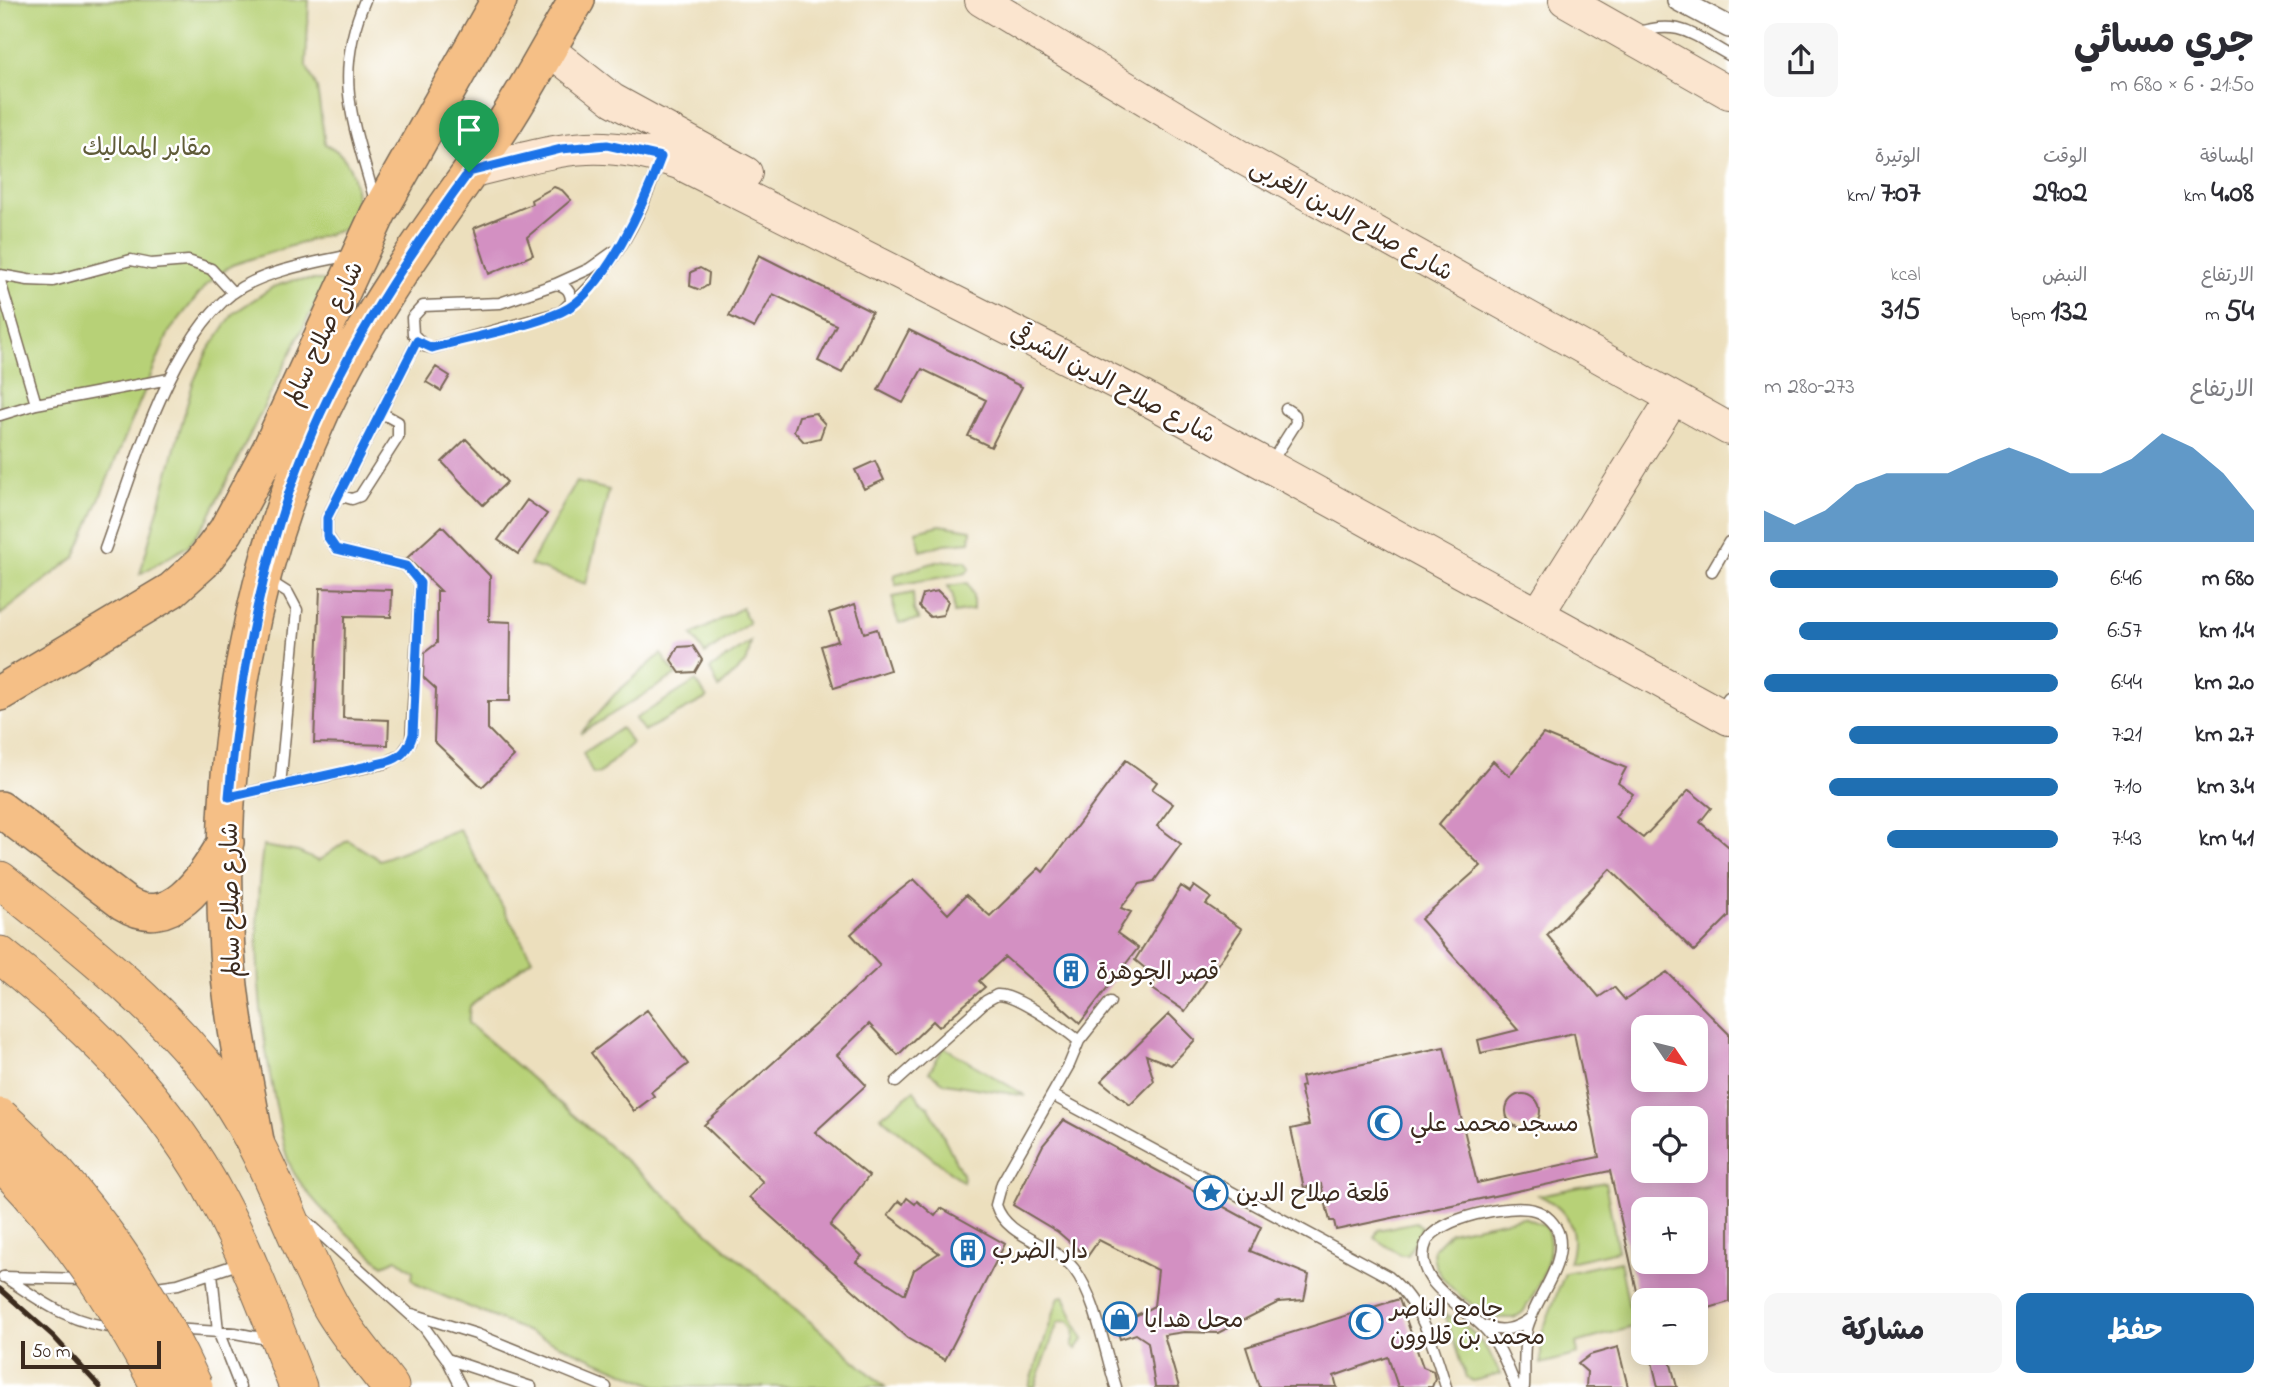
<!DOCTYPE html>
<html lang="ar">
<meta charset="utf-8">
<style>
body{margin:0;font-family:"Indie Flower","Playpen Sans Arabic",sans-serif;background:#f7f7f7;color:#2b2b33;direction:rtl;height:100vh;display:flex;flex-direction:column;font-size:26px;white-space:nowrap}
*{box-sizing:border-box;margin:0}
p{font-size:23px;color:#7c7c81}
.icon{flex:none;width:38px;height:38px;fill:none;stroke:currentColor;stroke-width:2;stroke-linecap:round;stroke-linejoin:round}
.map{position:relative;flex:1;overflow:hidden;direction:ltr}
.sheet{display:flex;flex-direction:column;background:#fff;width:560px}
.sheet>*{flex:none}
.needle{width:46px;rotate:125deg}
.buttons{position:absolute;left:1631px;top:1015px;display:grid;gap:14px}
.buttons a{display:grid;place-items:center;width:77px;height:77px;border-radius:14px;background:#fff;box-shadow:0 4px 18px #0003;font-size:35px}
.scale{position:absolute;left:21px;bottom:18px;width:140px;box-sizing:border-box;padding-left:7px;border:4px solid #3b2a1e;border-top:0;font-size:19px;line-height:24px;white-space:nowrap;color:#3b2a1e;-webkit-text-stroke:5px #fff;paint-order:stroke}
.pin{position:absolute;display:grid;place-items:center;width:60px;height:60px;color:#fff;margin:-72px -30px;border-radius:50% 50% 50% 0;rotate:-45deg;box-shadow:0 0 7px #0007}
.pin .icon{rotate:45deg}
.round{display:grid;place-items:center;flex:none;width:74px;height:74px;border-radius:14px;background:#f7f7f7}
.headline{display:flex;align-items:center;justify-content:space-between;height:119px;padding:0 35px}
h1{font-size:38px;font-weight:700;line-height:52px}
.figures{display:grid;grid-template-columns:repeat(3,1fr);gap:10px;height:119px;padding:7px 35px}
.figures div{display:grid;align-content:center}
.figures b{font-size:30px;font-weight:700}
.figures small{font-size:19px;font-weight:400}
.figures p{font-size:19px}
.chart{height:196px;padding:14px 35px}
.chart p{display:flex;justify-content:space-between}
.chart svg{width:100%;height:126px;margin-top:7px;fill:#1f6fb2;opacity:.7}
.primary-button{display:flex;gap:14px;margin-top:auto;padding:14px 35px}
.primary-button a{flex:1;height:80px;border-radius:14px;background:#1f6fb2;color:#fff;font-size:28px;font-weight:700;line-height:80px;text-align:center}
.primary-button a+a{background:#f7f7f7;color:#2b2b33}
ul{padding:0 35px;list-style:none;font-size:23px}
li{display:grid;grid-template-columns:112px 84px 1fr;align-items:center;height:52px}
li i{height:18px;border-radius:9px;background:#1f6fb2}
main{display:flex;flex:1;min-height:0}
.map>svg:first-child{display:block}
.green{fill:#b7d177;stroke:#797e4a;stroke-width:2}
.building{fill:#d390c2;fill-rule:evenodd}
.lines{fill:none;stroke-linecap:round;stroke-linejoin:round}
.service-casing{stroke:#796956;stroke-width:13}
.minor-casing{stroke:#796956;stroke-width:24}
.secondary-casing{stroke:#796956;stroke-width:34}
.primary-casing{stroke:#796956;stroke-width:38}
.trunk-casing{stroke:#796956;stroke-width:39}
.service{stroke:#fff;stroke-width:10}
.minor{stroke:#fff;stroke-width:21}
.secondary{stroke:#fbe5cf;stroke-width:32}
.primary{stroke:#f5bf86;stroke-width:35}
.trunk{stroke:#f5bf86;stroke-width:37}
.rail{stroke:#3b2a1e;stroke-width:5}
.trunk-bridge-casing{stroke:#796956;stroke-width:39;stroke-linecap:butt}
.trunk-bridge{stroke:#f5bf86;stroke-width:37}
.route-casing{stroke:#fff;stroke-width:14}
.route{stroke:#1a73e8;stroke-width:9}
.labels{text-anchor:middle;stroke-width:5;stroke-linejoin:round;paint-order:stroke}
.park-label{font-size:24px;fill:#605c39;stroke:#fff}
.street-label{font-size:24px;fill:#3b2a1e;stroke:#fff}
.poi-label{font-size:24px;fill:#3b2a1e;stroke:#fff;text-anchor:start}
</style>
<main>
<section class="sheet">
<div class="headline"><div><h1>جري مسائي</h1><p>21:50 · 6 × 680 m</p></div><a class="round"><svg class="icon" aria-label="share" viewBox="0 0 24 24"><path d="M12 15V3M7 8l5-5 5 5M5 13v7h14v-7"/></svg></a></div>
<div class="figures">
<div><p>المسافة</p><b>4.08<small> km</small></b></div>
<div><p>الوقت</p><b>29:02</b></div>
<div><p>الوتيرة</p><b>7:07<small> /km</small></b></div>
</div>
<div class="figures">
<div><p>الارتفاع</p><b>54<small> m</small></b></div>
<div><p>النبض</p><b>132<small> bpm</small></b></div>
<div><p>kcal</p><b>315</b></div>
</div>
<div class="chart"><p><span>الارتفاع</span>273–280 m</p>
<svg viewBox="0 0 160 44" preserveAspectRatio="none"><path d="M0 44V33L10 38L20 33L30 24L40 20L50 20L60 20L70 15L80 11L90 15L100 20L110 20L120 15L130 6L140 11L150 20L160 33V44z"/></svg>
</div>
<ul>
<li><b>680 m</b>6:46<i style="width:98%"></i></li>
<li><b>1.4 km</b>6:57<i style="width:88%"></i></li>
<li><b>2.0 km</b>6:44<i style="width:100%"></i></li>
<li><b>2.7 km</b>7:21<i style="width:71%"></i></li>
<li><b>3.4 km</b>7:10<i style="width:78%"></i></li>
<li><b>4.1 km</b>7:43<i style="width:58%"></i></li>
</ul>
<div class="primary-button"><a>حفظ</a><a>مشاركة</a></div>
</section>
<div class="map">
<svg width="1729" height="1387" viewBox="0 0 1729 1387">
<rect width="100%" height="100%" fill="#fff"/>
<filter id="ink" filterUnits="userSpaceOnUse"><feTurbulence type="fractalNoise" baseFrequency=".0143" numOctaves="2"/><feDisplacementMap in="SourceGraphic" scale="14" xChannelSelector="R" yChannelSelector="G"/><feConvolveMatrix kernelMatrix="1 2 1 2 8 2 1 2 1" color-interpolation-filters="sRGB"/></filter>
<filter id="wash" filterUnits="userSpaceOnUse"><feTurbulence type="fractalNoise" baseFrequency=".00686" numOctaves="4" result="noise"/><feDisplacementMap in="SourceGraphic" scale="28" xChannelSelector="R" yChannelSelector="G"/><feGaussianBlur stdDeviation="1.57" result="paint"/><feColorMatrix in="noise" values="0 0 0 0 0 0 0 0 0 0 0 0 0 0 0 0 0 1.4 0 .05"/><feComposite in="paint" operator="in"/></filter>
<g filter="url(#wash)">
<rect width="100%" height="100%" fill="#ecdfbd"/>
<path class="green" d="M0,0h309l-3,65 11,23 8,56c34,15 31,50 32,81l-125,40 -26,20 -37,47 -94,225 -75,58z
M294,280h33l-119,239 -20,27 -48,28 53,-191 14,-31 27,-39 39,-26z
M576,482l33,8 -23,94 -56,-19z
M940,525l31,5 -1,12 -26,2 -23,7 -5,-20z
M939,561h27l4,7 -4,5 -70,12 -2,-10z
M968,583l5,12v15l-19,3 -1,-17 -5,-10z
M913,593l1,17 5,10 -20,3 -5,-12 -1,-14z
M742,608l7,15 -44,31 -13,-19z
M751,642l-4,19 -28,27 -9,-19z
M661,654l15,21 -95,58 34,-39z
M696,681l11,17 -63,33 -9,-12z
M621,728l11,15 -32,30 -7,1 -10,-21z
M459,829l73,130 -62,47 -2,17 417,364h-226l-237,-100 -10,-7 1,-9 -16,-12 -14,6c-32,-28 -67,-56 -89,-92 -11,-19 -13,-45 -18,-67 -18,-86 -25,-172 -13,-260l35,6 20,9 30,-21 32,20z
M944,1047l82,49 -81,-13 -16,-11z
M914,1090l6,11 9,6 35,71 -1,4 -82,-65z
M1605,1182l13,69 -49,11c11,-31 -1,-53 -30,-67z
M1523,1217l21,8c17,24 -7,65 -21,87l-9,6h-20c-22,-12 -67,-41 -60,-70l16,-16z
M1416,1222l6,5 -14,28h-7l-27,-17 4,-8z
M1620,1261l13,66 -57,16 2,11 -37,10v-29l24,-62z
M1064,1296l19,44 -7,9 -4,-3c3,-9 5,-19 -4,-25l-10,1 -23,65h-6l30,-90z
M1444,1314c26,10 46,35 56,60l-27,7 -7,-3z"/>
<g id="blocks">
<path class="building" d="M554,187l8,3 9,10 -44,37 6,18 -44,19 -15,-46 58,-24 -1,-4z
M759,255l113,57 -30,61 -24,-12 18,-36 -63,-31 -19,34 -25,-12z
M700,268l9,5 -1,12 -8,5 -10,-4 1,-14z
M909,330l113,57 -31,60 -23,-11 18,-36 -64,-31 -19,34 -25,-13z
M436,367l14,9 -9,15 -15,-9z
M815,413l10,11 -5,14 -16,4 -10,-11 5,-15z
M466,439l41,43 -24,23 -41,-43z
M875,461l9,19 -20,9 -9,-19z
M527,500l20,14 -29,40 -20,-14z
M442,526l48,50 -1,45 22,1 -1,79h-22v28l26,27 -32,31 -48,-46 2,-52 -13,-12 1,-24 13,-10v-52h4l-34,-33z
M320,588l72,2 -1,27 -46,-1 -1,58 -1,44 46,2 -1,25 -74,-2z
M938,591l10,10 -5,14 -13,2 -11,-10 4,-13z
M855,604l9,29 13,-4 13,41 -56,18 -13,-42 17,-5 -9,-28z
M693,646l9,14 -7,12 -15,1 -9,-13 7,-13z
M1543,734l83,34 -8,15 15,11 -18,23 28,21 46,-48 22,18 -11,14 29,25v69l-35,35 -84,-82 -63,66 52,62 15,-10 11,13 42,-28 62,62v268l-33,10v-12h-57l-29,-129 -274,59 -2,-9h-4l-9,-37 -17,4 -13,-59 18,-4 -9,-38 3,-1 -2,-9 143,-30 33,136 122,-26 -25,-124 -93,20 -3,-13 40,-10 -97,-111 60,-53 -43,-41 55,-64 16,15zM1643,1027h53v53h-53zM1643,1118h53v53h-53zM1643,1209h53v53h-53z
M1126,760l31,22 -5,7 21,15 -16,22 24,18 -27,37 -14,3 -19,24 10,4 -14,21 21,15 -58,75 -75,-66 -26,24 6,6 -46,40 -6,-6 -35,34 -29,-31 -32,31 29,30 -51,47 54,44 -39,50 32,30 -6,6 49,32 9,-24 25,-17 -51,-38 11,-14 4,3 4,-6 8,6 2,-3 18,15 6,-8 64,36 -60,116 -38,-22 -158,-141 14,-15 -59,-57 176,-159 -29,-32 38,-35 25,-20 34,35 18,-19 24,21 49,-48 4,4z
M1181,886l9,6 4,-6 17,12 -5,6 36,25 -57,82 -34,-23 6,-10 -22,-18z
M647,1010l41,54 -37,28 3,4 -20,15 -43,-58z
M1169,1014l26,26 -24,25 -25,-10 8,26 -24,24 -29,-24z
M1506 1111a17 17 0 1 1 34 0a17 17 0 1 1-34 0Z
M1064,1120l197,107 -11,24 59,24 -5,25 -25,2 -61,31 -34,-1 -20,3 15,52h-24l-7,-45 -12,-8 -16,5 -4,-13 38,-20 4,-36 -59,-30 -12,17 -29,-25 -45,-27 30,-60z
M1399,1299l24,68 10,4 2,8 -3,8h-34l-10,-30 -54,19 3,11h-78l-13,-40z
M1618,1347l10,40h-42l1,-15 -9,-8 12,-9z
M1669,1357l8,30h-19l-6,-25z"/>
</g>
</g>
<g filter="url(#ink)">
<use href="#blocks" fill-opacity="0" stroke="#796956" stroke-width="2"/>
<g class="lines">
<defs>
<path id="service" d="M365,0c-33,78 -11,124 10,201
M1635,33c45,-14 56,1 94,22
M0,275l28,5 25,1 78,-21 20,4 37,-3 23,8 22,24
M0,281l36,123
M556,284c11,2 15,8 15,18l-10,10 -129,36 -8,-2 -11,-12 -1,-16 11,-12 77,-3z
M556,284l33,-15 24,-17
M569,306c45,-36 73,-92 91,-147
M0,415l36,-11 133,-25
M1277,453l19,-30 -1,-8 -9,-6
M338,495l14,4 8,-3 38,-59v-15l-18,-10
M105,549c27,-74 67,-221 137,-262 32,-18 73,-24 108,-32
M1712,571l17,-29
M266,579l22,14 9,17 -17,176
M1728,698l1,-1
M232,796l154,-33 16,-9 9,-13 9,-158 -14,-17 -70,-17 -9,-14v-17l90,-177
M1110,1002l-31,39 -10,24 -67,118 -6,22c11,34 56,37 78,64 22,28 31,84 42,118
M896,1082l90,-81 11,-6c19,-1 66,33 82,46
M1052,1095l337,182c33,27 45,70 57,110
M304,1219l120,108 23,32 14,28
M212,1273l6,58 22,56
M3,1277l81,2
M5,1277c37,25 68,48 114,51
M149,1288l29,-4 63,-21
M412,1314l64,20 130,53
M1485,1326c17,7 31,3 46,-8
M173,1329l62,4 37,7
M447,1359l84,28
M1516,1387c-8,-19 -15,-40 -29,-56 -21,-25 -79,-49 -60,-90 12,-23 83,-38 107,-31 12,3 22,14 25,25 7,32 -24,63 -32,94 -4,18 -2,39 -3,58"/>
<path id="minor" d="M1678,0l51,27"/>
<path id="secondary" d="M981,0l265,160 483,269
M1565,0l164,93
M548,49l65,51 133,73
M469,172c86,-20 122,-38 210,-9l455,229 595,327
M1538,614l135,-216"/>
<path id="primary" d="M0,693l172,-103 30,-27 24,-32 44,-82 108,-235 121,-214
M0,809l124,94c48,30 80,-25 102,-61
M256,1141c-11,-63 -25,-125 -29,-189 -12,-194 23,-402 112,-576 43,-83 98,-157 152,-233 32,-45 57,-96 86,-143"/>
<path id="trunk" d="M0,880c79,63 164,128 224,211 46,66 68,144 106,214 16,29 40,55 60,82
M0,955c87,69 166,146 218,245 32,60 55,124 80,187"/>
</defs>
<use href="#service" class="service-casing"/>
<use href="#minor" class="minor-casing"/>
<use href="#secondary" class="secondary-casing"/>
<use href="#primary" class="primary-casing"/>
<use href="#trunk" class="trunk-casing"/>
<use href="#service" class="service"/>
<use href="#minor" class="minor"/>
<use href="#secondary" class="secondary"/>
<use href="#primary" class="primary"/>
<use href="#trunk" class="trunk"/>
<path class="rail" d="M0,1289l53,47 47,51"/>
<defs>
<path id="trunk-bridge" d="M0,1117c83,74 148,169 194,270
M0,1161c68,69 115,140 160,226"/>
</defs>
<use href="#trunk-bridge" class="trunk-bridge-casing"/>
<use href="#trunk-bridge" class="trunk-bridge"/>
</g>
</g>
<g class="lines" filter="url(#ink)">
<defs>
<path id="route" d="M607,145l54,12c-15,42 -56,136 -100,155 -37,16 -89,25 -129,36l-15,-7 -90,177v18l9,13 70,17 14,17 -7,151c-4,15 -12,24 -27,28l-157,35c10,-112 29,-222 68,-327 40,-108 105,-206 172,-298l92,-23z"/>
</defs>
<use href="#route" class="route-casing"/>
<use href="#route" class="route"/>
</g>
<defs>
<symbol id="building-ring" viewBox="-11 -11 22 22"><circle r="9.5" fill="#fff" stroke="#1f6fb2" stroke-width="1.5"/><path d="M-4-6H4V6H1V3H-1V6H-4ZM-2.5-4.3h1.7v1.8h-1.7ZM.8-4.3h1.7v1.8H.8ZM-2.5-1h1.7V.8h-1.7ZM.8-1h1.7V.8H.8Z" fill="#1f6fb2"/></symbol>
<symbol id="mosque-ring" viewBox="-11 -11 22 22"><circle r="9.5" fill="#fff" stroke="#1f6fb2" stroke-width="1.5"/><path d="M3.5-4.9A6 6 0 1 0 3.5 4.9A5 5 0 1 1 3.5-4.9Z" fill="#1f6fb2"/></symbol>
<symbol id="sight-ring" viewBox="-11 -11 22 22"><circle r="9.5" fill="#fff" stroke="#1f6fb2" stroke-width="1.5"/><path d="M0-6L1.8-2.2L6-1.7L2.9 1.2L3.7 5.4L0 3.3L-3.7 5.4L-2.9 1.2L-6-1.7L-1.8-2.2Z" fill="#1f6fb2"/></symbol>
<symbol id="shop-ring" viewBox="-11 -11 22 22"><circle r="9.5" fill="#fff" stroke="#1f6fb2" stroke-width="1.5"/><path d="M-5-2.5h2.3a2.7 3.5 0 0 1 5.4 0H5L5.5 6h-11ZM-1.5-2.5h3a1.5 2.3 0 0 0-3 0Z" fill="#1f6fb2"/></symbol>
</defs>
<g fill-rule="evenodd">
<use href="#building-ring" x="1052" y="952" width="38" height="38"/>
<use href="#mosque-ring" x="1366" y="1104" width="38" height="38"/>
<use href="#sight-ring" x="1192" y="1174" width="38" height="38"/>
<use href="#building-ring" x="949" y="1231" width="38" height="38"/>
<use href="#shop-ring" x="1101" y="1300" width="38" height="38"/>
<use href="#mosque-ring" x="1347" y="1303" width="38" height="38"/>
</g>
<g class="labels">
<g class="park-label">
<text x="147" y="155">مقابر المماليك</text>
</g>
<g class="street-label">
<text transform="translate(1352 219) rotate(29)" y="8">شارع صلاح الدين الغربى</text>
<text transform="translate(323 333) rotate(-65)" y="8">شارع صلاح سالم</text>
<text transform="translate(1113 383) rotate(28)" y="8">شارع صلاح الدين الشرقي</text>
<text transform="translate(230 900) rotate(-91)" y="8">شارع صلاح سالم</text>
</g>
<g class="poi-label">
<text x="1096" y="979">قصر الجوهرة</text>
<text x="1410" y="1131">مسجد محمد علي</text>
<text x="1236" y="1201">قلعة صلاح الدين</text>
<text x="992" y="1258">دار الضرب</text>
<text x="1390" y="1316">جامع الناصر<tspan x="1390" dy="28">محمد بن قلاوون</tspan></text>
<text x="1144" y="1327">محل هدايا</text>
</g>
</g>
</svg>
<div class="buttons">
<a><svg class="needle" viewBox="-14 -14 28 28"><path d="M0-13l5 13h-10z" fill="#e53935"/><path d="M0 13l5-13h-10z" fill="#7c7c81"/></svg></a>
<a><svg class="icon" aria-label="locate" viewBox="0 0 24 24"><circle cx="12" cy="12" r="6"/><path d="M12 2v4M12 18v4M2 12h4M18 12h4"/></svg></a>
<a>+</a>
<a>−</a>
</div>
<div class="scale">50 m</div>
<div class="pin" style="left:469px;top:172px;background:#1e9e55"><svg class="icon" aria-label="arrive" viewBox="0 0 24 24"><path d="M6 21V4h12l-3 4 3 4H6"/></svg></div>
</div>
</main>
